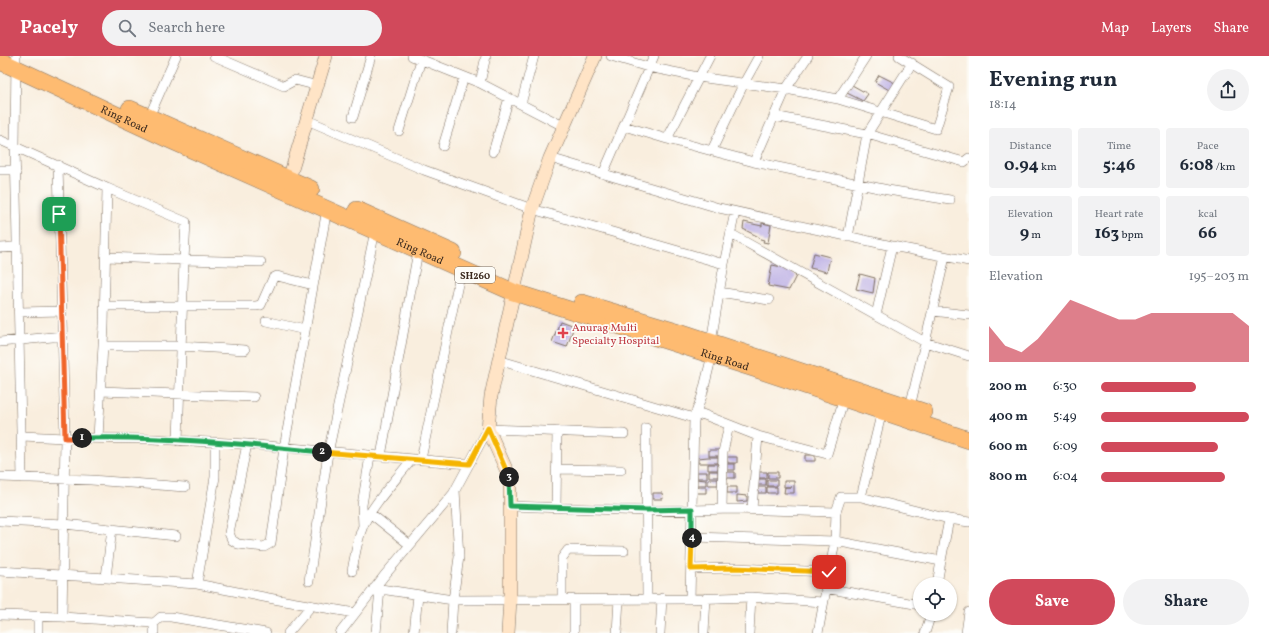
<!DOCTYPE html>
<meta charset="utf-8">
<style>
body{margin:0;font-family:Vollkorn,serif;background:#f2f2f3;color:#1f2937;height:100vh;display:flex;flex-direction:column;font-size:15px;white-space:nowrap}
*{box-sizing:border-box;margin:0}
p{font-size:13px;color:#747a83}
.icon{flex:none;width:22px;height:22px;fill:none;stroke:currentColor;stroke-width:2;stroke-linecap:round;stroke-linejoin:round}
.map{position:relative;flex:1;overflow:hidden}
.panel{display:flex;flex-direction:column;background:#fff;width:300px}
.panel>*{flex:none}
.controls{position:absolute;left:913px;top:521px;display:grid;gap:8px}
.controls a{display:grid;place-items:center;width:44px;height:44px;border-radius:50%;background:#fff;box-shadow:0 1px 3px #0004;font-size:20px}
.pin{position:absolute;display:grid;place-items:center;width:34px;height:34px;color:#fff;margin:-17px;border-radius:8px;box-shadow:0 2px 6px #0006}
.km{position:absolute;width:20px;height:20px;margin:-10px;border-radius:50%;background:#222;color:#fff;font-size:11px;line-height:20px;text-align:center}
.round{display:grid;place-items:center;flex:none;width:42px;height:42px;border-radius:21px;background:#f2f2f3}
.overview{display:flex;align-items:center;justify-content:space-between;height:68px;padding:0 20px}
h1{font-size:22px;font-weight:700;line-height:30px}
.stats{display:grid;grid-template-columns:repeat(3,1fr);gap:6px;height:68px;padding:4px 20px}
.stats div{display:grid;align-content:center;border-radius:4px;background:#f2f2f3;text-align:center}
.stats b{font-size:17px;font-weight:700}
.stats small{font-size:11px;font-weight:400}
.stats p{font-size:11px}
.chart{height:112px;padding:8px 20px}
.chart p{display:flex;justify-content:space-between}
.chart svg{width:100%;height:72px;margin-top:4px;fill:#d1495b;opacity:.7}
.cta{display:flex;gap:8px;margin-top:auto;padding:8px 20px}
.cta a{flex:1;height:46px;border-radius:24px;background:#d1495b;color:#fff;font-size:16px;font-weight:700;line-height:46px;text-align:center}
.cta a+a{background:#f2f2f3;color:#1f2937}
ul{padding:0 20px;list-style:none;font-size:13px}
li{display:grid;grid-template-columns:64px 48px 1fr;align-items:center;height:30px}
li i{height:10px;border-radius:5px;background:#d1495b}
header{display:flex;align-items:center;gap:24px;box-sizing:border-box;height:56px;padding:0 20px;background:#d1495b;color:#fff}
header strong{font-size:19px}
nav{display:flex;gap:22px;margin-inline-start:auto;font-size:14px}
.search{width:280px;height:36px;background:#f2f2f3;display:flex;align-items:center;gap:10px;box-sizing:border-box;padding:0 14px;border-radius:22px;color:#747a83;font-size:15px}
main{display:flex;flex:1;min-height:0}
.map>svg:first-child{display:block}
.building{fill:#bdb0e5}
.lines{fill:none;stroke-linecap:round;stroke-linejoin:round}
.street-casing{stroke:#7e6f61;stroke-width:10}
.secondary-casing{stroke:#7e6f61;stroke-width:14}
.highway-casing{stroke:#7e6f61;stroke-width:18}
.street{stroke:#fff;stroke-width:9}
.secondary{stroke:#ffe4c6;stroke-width:13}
.highway{stroke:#febb71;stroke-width:17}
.split-1-casing{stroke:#fff;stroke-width:8}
.split-2-casing{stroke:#fff;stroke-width:8}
.split-3-casing{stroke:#fff;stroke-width:8}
.split-4-casing{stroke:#fff;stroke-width:8}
.split-5-casing{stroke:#fff;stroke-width:8}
.split-1{stroke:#f0652b;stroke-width:5}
.split-2{stroke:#22a559;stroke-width:5}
.split-3{stroke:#f5b400;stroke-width:5}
.split-4{stroke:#22a559;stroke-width:5}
.split-5{stroke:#f5b400;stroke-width:5}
.health-dot{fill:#e0444e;stroke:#fdfcf7;stroke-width:1.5}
.labels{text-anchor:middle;stroke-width:3.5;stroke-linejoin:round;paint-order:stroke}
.shield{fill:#fdfcf7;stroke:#75695f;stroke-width:1}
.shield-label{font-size:10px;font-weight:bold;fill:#3b2a1e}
.street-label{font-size:11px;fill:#3b2a1e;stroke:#fdfcf7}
.health-label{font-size:11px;fill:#be3a42;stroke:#fdfcf7;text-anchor:start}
</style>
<header>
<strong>Pacely</strong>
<div class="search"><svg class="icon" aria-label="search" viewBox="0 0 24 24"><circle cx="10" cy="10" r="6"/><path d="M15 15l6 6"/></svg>Search here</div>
<nav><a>Map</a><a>Layers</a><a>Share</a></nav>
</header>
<main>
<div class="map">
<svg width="969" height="577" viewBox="0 0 969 577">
<rect width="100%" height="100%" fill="#fdfcf7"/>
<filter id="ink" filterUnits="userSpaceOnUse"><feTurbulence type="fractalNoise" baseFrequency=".025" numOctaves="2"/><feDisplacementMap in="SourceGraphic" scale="8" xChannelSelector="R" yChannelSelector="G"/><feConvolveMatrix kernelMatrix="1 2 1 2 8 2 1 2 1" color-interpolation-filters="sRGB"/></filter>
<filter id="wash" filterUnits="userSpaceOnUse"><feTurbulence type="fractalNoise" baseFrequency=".012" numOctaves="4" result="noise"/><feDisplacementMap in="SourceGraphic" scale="16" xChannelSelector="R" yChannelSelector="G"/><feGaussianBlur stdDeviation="0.9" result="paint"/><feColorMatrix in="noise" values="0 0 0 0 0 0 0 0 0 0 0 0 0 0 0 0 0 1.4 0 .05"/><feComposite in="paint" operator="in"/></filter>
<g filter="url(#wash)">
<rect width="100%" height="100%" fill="#f9eede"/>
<g id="blocks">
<path class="building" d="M879,19l16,8 -4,8 -16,-9z
M852,29l16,9 -5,7 -16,-8z
M744,166l18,4v-3l9,2 -3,18 -5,-1 1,-2 -4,-1 -1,-2 -16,-8z
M814,197l16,4 -3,15 -17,-4z
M772,209l15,3 9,8 -7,14 -21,-4z
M860,218l15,4 -2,15 -17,-4z
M560,265l14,5 -7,21 -15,-5z
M709,394h10v6h-10z
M805,399h10v6h-10z
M708,401h10v6h-20v-5z
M727,401h10v6h-9z
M708,408h10v6h-10z
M725,408h10v6h-10z
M709,415h9v6h-9z
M697,416h10v6h-10z
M726,416h9v6h-9z
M757,416h10v6h-10z
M768,416h10v6h-10z
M696,423l10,1v5h-10z
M708,423h10v6h-10z
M756,423h10v6h-10z
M767,424h10v6h-10z
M784,425h10v12h-10l1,-6h6h-7z
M697,431h9v6h-9z
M727,431h10v6h-10z
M757,431h9v6h-9z
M767,431h10v6h-10z
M653,437h9l1,6h-10z
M737,439l10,1v5l-10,1z"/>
</g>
</g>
<g filter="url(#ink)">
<use href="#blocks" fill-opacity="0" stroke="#7e6f61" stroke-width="1"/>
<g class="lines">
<defs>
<path id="street" d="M214,0l70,30 11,-6 23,6
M412,0l68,27 83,43
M611,0l37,11 50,10 88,12 52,10 98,30 13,-42 -50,-31
M16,1l-1,89 7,332
M480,27l6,-27
M838,43l28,-43
M521,48l13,-48
M774,60l93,18 97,28 5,-4
M149,61l27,-61
M353,61l18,-61
M307,64l117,50 108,39 192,55
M624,70l43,13 43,-83
M399,75l22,-71
M667,83l87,23 134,28 62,10
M0,84l107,48 -3,138 -6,112
M443,90l21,-69
M712,94l32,-67 15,-27
M493,96l16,-54
M550,102l169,50 173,38 77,15
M754,106l32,-73 22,-33
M0,114h16
M603,118l51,-118
M731,178l194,108 44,14
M848,181l19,-103 45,-71
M0,192l17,-1
M106,201l78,3 2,-38 -79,-34
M719,236l50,8
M104,250h152l5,-1 12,-27 4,-2 36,9
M932,255l37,4
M19,256l43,-1
M876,259l16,-69
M266,265l39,9
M0,286l63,-6
M711,286l13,-78 11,-52
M103,290h78l64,4
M101,335l153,6
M910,351l35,-150
M694,362l8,-4 56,22 -6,73
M694,362l8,-22 10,-41
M646,372l1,171
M22,380l43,2 -7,-273
M758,380l69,18 17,-56
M178,385l6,-181 77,2
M215,387v34l-18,107 82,16 76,13
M247,388l-18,89 3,7 6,4 26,3 7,-4 13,-95 43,-239
M381,400l37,-205
M421,403l40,-189
M556,413l65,1
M0,421l91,3 94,7
M861,441l88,22 -8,42
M510,450l137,5 87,-2 102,3 -1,29 -143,-4
M556,452l1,-77
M722,453l1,-57 6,-27
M836,456l5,-15h20l21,-86
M370,457l40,32
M949,463l20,3
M0,465l64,3 112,12
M363,470l-1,-21 8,-49
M691,513l44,-1 94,4
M0,515l197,13
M352,515c3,-15 5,-31 11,-45 10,-23 34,-47 49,-67
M106,521l6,-48
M309,525l19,-128 47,-222
M374,532l79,12 237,-1 4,-181 -196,-58
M825,532l95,17
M562,543v-41l6,-8 56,1
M690,543l61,-2 72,5
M0,559l62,2
M154,567l7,-6h10l95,16
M38,577v-17
M154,577v-10l-92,-6 3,-179 88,1 94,5 222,20
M288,577l23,-27
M340,577l44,-57 69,-82 35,-65 136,5
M376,577l4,-44
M414,577l4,-38
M451,577l2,-33 6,-43 -4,-67
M574,577v-34
M617,577l2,-34
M660,577l2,-35
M704,577l2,-35
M749,577l2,-36
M818,577l17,-92 106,20 -4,23
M925,577l6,-19
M966,577l3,-21"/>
<path id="secondary" d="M289,123l37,-123
M508,577l2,-34v-121l-22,-49 3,-33 41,-187 18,-51 45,-102"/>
<g id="highway">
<path id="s1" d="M0,5l166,77 347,154 243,77 213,71"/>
<path d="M130,53l181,80"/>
<path d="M357,154l96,43"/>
<path d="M582,247l101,30 241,79"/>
</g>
</defs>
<use href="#street" class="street-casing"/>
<use href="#secondary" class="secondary-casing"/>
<use href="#highway" class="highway-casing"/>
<use href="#street" class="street"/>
<use href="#secondary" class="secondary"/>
<use href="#highway" class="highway"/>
</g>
</g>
<g class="lines" filter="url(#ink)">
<defs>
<path id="split-1" d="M59,158l6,224h17"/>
<path id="split-2" d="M82,382c80,-2 161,6 240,14"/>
<path id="split-3" d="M322,396l147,12 19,-36 21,49"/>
<path id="split-4" d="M509,421l1,29 137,4 45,-1v29"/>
<path id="split-5" d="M692,482l-1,31 44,-1 94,4"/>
</defs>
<use href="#split-1" class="split-1-casing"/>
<use href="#split-2" class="split-2-casing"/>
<use href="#split-3" class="split-3-casing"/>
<use href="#split-4" class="split-4-casing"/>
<use href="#split-5" class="split-5-casing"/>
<use href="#split-1" class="split-1"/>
<use href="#split-2" class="split-2"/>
<use href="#split-3" class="split-3"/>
<use href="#split-4" class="split-4"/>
<use href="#split-5" class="split-5"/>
</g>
<path class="health-dot" d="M561 271h4v4h4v4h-4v4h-4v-4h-4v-4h4z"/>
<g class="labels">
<rect class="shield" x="455" y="211" width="40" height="16" rx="3"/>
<g class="shield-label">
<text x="475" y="223">SH260</text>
</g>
<g class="street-label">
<text dy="4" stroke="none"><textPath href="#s1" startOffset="137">Ring Road</textPath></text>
<text dy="4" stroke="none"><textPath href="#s1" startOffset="461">Ring Road</textPath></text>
<text dy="4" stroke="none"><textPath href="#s1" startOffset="785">Ring Road</textPath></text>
</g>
<g class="health-label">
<text x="572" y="275">Anurag Multi<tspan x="572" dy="13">Specialty Hospital</tspan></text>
</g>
</g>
</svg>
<div class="controls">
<a><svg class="icon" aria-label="locate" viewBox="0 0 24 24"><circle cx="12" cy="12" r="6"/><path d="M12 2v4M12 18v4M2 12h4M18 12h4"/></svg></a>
</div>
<div class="pin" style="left:59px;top:158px;background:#1e9e55"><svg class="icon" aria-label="arrive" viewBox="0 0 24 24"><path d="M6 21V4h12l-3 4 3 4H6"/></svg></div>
<div class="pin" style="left:829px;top:516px;background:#d93025"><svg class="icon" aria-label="check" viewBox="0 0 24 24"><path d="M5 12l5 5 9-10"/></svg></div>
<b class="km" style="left:82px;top:382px">1</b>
<b class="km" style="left:322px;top:396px">2</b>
<b class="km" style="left:509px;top:421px">3</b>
<b class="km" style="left:692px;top:482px">4</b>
</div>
<section class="panel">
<div class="overview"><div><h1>Evening run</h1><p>18:14</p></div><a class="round"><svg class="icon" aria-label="share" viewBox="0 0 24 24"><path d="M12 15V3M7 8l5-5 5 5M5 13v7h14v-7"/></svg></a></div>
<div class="stats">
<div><p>Distance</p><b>0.94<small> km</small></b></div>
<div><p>Time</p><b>5:46</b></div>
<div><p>Pace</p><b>6:08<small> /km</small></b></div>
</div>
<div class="stats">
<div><p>Elevation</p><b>9<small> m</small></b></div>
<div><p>Heart rate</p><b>163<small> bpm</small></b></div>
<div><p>kcal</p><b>66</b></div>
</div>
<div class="chart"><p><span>Elevation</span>195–203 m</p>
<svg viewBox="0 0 160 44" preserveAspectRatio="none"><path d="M0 44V22L10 34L20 38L30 30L40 18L50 6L60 10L70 14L80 18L90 18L100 14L110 14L120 14L130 14L140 14L150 14L160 22V44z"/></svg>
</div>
<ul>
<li><b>200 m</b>6:30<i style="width:64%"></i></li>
<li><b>400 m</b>5:49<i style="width:100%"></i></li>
<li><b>600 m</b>6:09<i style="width:79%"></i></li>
<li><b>800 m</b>6:04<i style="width:84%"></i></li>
</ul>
<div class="cta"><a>Save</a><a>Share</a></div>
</section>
</main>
